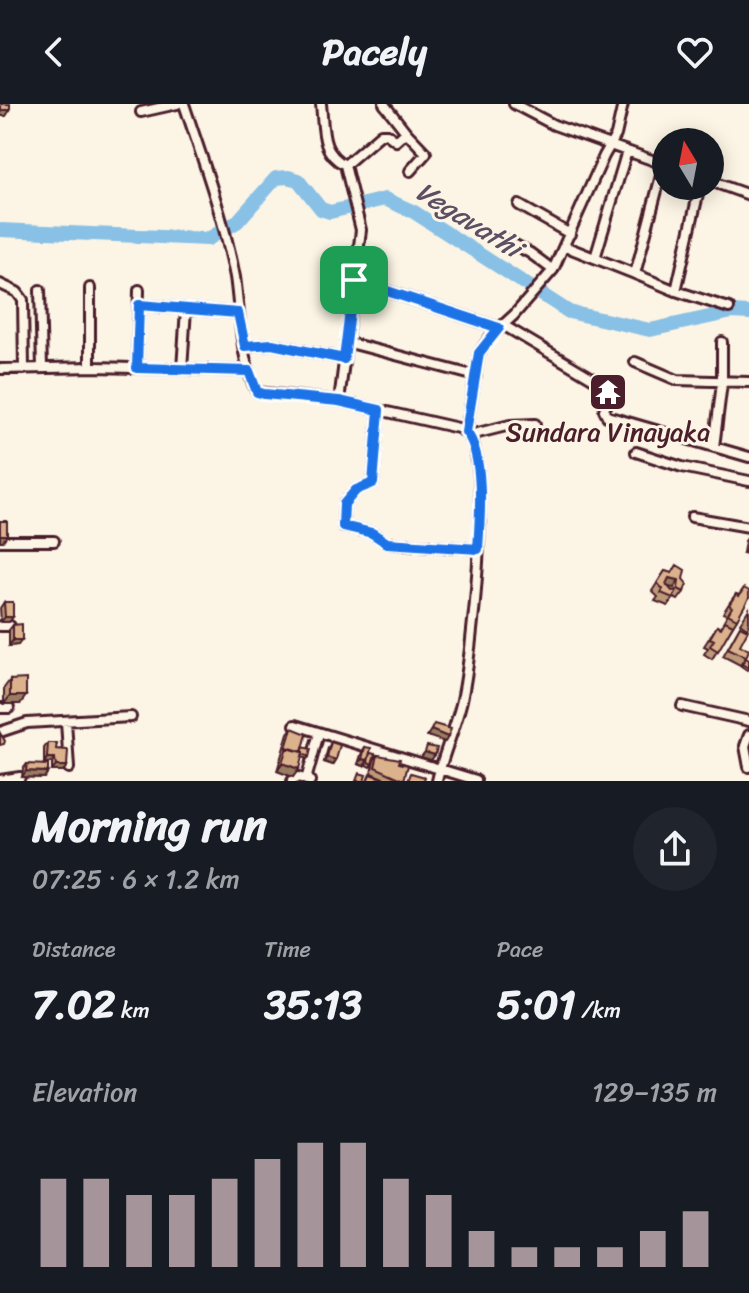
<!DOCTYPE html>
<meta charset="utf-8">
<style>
body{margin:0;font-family:Sriracha,sans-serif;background:#20242c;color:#f1f3f6;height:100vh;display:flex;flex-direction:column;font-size:30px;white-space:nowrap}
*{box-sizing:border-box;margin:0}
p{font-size:26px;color:#9ea1a6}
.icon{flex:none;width:44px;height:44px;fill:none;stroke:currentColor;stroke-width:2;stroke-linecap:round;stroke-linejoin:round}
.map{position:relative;height:677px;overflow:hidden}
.panel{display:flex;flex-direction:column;background:#171b24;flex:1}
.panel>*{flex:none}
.needle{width:52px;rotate:350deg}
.tools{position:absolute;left:652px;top:24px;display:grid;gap:16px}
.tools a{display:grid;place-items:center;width:72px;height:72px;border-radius:50%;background:#171b24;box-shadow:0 4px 20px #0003;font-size:40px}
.pin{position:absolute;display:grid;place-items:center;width:68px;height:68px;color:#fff;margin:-34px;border-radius:16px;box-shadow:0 4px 12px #0006}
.round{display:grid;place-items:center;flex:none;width:84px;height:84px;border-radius:42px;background:#20242c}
.headline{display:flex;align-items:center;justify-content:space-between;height:136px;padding:0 32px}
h1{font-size:44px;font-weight:700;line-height:60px}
.stats{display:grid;grid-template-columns:repeat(3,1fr);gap:12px;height:136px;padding:8px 32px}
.stats div{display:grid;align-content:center}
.stats b{font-size:40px;font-weight:700}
.stats small{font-size:22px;font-weight:400}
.stats p{font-size:22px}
.chart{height:224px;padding:16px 32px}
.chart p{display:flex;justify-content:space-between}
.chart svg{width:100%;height:144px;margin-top:8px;stroke:#a6949b;stroke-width:6}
header{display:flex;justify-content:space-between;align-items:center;height:104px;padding:0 32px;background:#171b24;font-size:36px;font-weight:700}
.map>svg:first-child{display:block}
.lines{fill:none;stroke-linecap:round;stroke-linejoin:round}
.river{stroke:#88c0e6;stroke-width:14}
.street-casing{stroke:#4a1f2b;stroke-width:14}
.street{stroke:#fcf5e5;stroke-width:8}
.wall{fill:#bc9978;stroke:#4a1f2b;stroke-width:2}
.shaded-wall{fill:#997d62;stroke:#4a1f2b;stroke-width:2}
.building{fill:#dbb28c;stroke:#4a1f2b;stroke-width:2}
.route-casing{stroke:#fff;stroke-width:16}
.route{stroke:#1a73e8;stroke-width:10}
.labels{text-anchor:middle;stroke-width:6;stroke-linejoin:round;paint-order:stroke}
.poi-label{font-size:26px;fill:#4a1f2b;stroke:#fcf5e5}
.water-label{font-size:28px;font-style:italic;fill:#5d4f63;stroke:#fcf5e5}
</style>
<header><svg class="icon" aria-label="back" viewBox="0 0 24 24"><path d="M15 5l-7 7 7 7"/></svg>Pacely<svg class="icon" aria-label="heart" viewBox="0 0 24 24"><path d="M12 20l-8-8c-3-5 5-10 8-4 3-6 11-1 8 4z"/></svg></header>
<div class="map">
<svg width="749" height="677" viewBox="0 0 749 677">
<rect width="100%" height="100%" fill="#fcf5e5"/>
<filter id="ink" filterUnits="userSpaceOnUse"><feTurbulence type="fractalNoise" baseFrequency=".0125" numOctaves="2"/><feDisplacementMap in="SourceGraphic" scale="16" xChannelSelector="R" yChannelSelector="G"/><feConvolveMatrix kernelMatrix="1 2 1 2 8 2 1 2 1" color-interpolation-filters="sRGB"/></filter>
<g filter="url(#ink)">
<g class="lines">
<path class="river" d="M0,126l208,9 29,-17 39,-44 12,-1 10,3 23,29 9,3 55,-13 29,13 155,100 81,18 82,-18 17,1"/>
<defs>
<path id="street" d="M184,0c19,57 40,114 51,173 5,33 5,86 22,115l82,9 119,27c6,3 10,5 13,11 20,39 1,214 -9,261 -6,27 -19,53 -25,81
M321,0c3,26 -1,48 24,61
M514,0l40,21 112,40
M141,8l36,-8
M406,28l20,21 -16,18
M710,77l39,14
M519,101l51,29
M506,136l24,13 23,17
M564,142l71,28 29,-110
M595,154l32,-107
M635,170l41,17 24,-105
M354,176l145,48
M0,180l17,8 6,8 1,69
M90,184v79
M40,186l2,78
M676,187l53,17
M139,201l99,8
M503,221l106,63 1,7 -6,15 3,6 142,41
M346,238l130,34
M245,242l27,-2 72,15
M635,258l42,18 72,2
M137,264l2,-78
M0,265l95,-2 154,4
M182,265l4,-60
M339,297l22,-171 -16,-65 36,-31h6l9,7 10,-9 -22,-28
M379,306l-6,73 -17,7 -12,14 -1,22 29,7 15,10 91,6
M466,328l13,-79 12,-17 23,-21 39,-45 51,-114 12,-21 7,-31
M470,331l40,-10 25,-1
M714,343l8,-64v-41
M636,348l46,15 67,14
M692,413l57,10
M0,437h54
M0,522h10
M682,602l67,15
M0,604h9
M66,617l3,47
M295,621l181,55
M0,628l27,-9 104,-6
M749,631l-4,11 4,21
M0,676l20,-3
M306,676l13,-47
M292,677l6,-4 12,4"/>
</defs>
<use href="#street" class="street-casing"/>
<use href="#street" class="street"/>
</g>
<path class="wall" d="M749,432v18l-6,-1 2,-12z
M665,467l18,8 1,13 -6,8 -4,-2 -6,8 -13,-5 3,-4 -6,-6z
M744,484l-7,31 -25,40 -8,-5 4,-6 -4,-2 13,-20 3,2 4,-6h-1l4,-7 -4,-2 7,-11 6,-8 3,1z
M4,498l5,20h-8l-1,-14z
M749,505v16l-2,3 -7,-5z
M13,521l5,20 -9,1v-16z
M740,522v19l6,12 -6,8 -17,-9z
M746,554l3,10 -2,2 -6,-4z
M10,576l10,24h-16v-16z
M292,624l17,29 -2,2 -5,-2 -9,20 -16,-6 11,-38z
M331,638l5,18 -3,5 -9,-3 4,-14z
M48,639l8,6 11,17 -4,5h-11v-8h-8v-15z
M365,643l4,7 3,10 -2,3 -4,-2 1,-3 -3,4 -6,-2 4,-12z
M378,651l30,10 -5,16h-13l-19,-8 3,-13z
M27,660l21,8 -4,6 -22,-1 1,-8z"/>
<path class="shaded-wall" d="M1,6h9l-4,6h-6z
M0,431h7l-4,6h-3z
M747,444h2v6l-6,-1z
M669,474l10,2 -5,8 -11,-2z
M5,513h8l-4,5h-8z
M13,536h9l-4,5 -9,1z
M10,592h16l-6,8h-16z
M431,626l17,7 -3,5 -18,-6z
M425,648l10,3 -4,5 -10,-3z
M327,653l9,3 -3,5 -9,-3z
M47,654h8l-3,5h-8z
M362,655l6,1 -4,6 -6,-2z
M282,659l17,6 -6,8 -16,-6z
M56,662h11l-4,5h-11z
M26,667l22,1 -4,6 -22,-1z"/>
<path class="building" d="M1,0h9v6h-9z
M0,417h7v14h-7z
M677,461l8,5 -2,9 4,5 -3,8 -6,-3 1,-9 -10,-2 -3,6 6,7 5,-1 -4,8 -12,-5 2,-4 -6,-6 8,-12 7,2z
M744,484l5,3v7l-12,21 -9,-5 4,-7 -3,-2 7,-11 3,2z
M4,498h9v15h-8z
M725,517l8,4 -15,26 -8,-5 4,-6 -4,-2 7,-12 4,2z
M22,520v16h-9v-15z
M740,522l8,4 -8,15 9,5 -3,7 -18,-9z
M746,554l3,2v8l-7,-4z
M26,575v17h-16v-16z
M434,620l17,5 -3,8 -17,-7z
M292,624l15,6 -5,18 -16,-4z
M0,629l5,8 -1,3 -4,1z
M331,638l9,3 -4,15 -9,-3z
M48,639h9l-1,6 12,1 -1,16h-11l-1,-8h-8z
M427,642l10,2 -2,7 -10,-3z
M287,643l16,5 -4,17 -17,-6z
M303,643l8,2 -2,8 -6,-3z
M365,643l6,1 -3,12 -6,-1z
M370,649l5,1 -3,10 -4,-2z
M378,651l22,4 -1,4 9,2 -4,15 -29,-13z
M27,660l21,1v7l-22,-1z
M359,669l7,2 -2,6h-8z
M411,669l14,4 -1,4h-16z
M370,670l20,7h-23z"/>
</g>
<g class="lines" filter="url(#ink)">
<defs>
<path id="route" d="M354,176l145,48 -20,25 -13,79c19,22 14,88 12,117l-91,-6 -15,-10 -29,-7 1,-22 12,-14 17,-7 6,-73 -40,-9 -75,-7 -7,-2 -8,-21 -112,-3 2,-63 99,8 7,33 27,-2 72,15z"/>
</defs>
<use href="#route" class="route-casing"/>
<use href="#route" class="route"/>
</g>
<defs>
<symbol id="temple-square" viewBox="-11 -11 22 22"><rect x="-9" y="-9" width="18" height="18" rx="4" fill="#4a1f2b" stroke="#fcf5e5"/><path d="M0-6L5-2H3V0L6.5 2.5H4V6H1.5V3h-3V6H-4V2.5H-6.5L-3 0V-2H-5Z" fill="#fff"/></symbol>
</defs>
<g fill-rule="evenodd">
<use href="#temple-square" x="586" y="266" width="44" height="44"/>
</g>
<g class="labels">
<g class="poi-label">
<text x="608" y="337">Sundara Vinayaka</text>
</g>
<g class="water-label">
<text transform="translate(469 115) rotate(32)" y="10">Vegavathi</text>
</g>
</g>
</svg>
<div class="tools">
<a><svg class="needle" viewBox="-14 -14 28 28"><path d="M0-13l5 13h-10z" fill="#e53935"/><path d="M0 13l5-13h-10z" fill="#9ea1a6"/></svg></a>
</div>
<div class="pin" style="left:354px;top:176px;background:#1e9e55"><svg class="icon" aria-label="arrive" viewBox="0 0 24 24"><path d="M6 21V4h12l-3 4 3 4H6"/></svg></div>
</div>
<section class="panel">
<div class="headline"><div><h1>Morning run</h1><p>07:25 · 6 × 1.2 km</p></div><a class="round"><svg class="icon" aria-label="share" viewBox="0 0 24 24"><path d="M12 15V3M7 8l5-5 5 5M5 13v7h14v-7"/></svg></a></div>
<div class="stats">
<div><p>Distance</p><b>7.02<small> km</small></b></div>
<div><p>Time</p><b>35:13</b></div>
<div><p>Pace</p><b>5:01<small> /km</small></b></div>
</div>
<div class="chart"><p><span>Elevation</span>129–135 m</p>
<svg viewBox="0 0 160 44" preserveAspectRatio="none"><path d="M5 44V17M15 44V17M25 44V22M35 44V22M45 44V17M55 44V11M65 44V6M75 44V6M85 44V17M95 44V22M105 44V33M115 44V38M125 44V38M135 44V38M145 44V33M155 44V27"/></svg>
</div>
</section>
